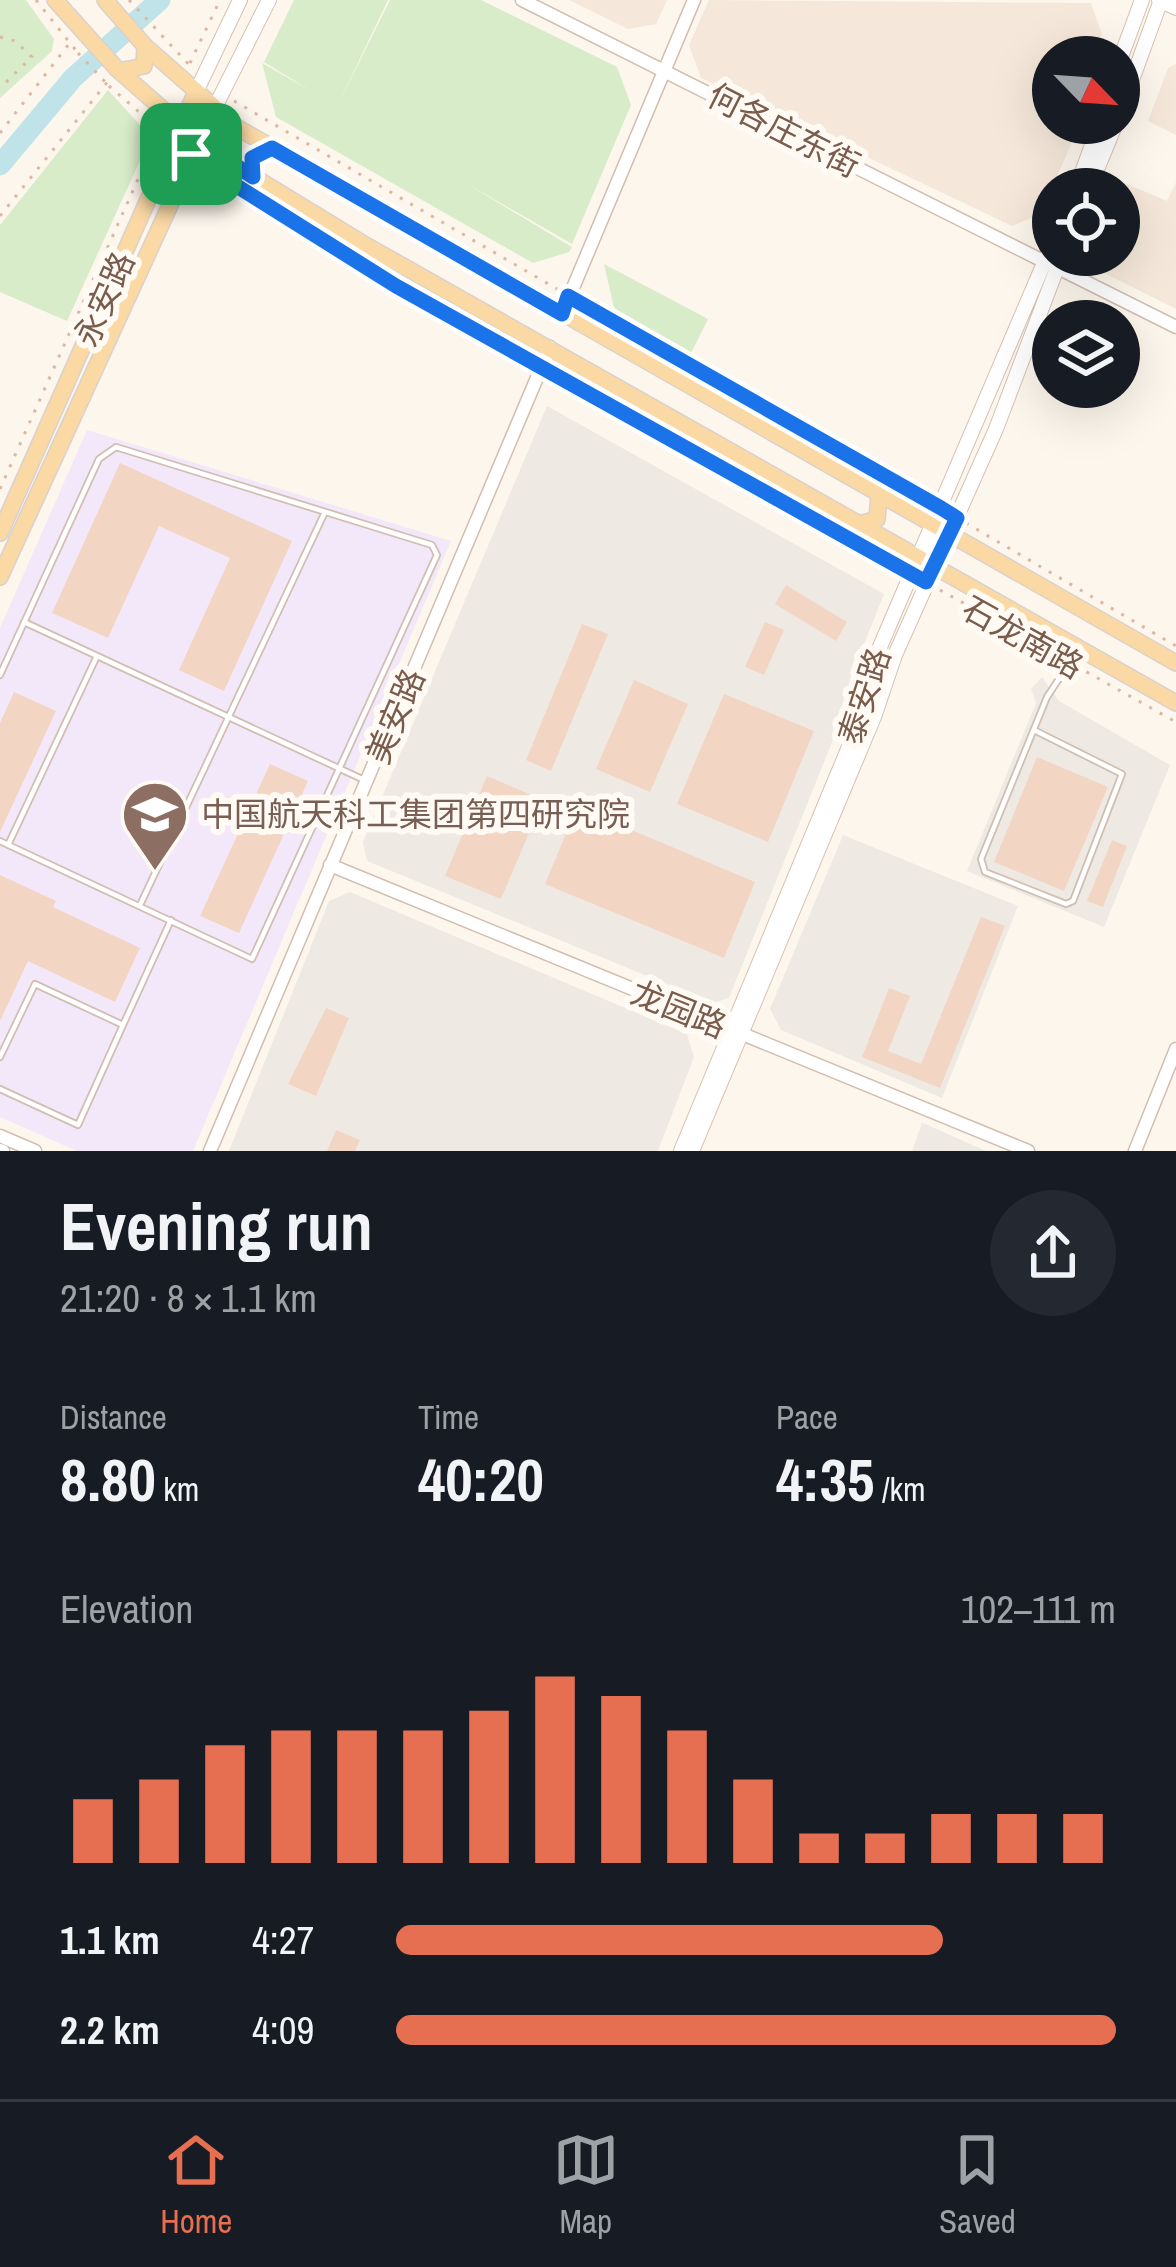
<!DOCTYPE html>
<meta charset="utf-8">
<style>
body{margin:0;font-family:"Archivo Narrow","Noto Sans SC",sans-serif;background:#242831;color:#f1f3f6;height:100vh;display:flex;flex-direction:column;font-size:45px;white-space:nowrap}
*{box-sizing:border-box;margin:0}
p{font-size:39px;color:#9ea1a6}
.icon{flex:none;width:66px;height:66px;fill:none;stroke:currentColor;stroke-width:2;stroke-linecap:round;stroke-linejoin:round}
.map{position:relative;height:1151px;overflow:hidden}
.side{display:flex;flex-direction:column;background:#171b24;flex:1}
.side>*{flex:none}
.needle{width:78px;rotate:115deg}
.buttons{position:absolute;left:1032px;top:36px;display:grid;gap:24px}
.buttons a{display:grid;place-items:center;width:108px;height:108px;border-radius:50%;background:#171b24;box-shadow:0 12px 48px #0002;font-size:60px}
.pin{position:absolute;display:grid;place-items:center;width:102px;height:102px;color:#fff;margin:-51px;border-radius:24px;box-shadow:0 6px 18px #0006}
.round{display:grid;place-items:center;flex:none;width:126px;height:126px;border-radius:63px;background:#242831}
.overview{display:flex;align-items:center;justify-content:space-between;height:204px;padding:0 60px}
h1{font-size:66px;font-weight:700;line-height:90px}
.metrics{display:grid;grid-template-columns:repeat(3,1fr);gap:18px;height:204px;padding:12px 60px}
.metrics div{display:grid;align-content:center}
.metrics b{font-size:60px;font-weight:700}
.metrics small{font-size:33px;font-weight:400}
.metrics p{font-size:33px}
.chart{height:336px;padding:24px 60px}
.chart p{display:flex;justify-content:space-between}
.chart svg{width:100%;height:216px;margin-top:12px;stroke:#e76f51;stroke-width:6}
ul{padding:0 60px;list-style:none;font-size:39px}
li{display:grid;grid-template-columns:192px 144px 1fr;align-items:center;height:90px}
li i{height:30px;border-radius:15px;background:#e76f51}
.tab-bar{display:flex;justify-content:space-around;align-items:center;height:168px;border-top:3px solid #363941;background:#171b24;font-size:33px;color:#9ea1a6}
.tab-bar a{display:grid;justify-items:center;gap:6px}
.tab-bar .current{color:#e76f51}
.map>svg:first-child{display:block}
.residential{fill:#f5e8da}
.industrial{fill:#efe9e4}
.education{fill:#f3e8fa}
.green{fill:#d8ecc9}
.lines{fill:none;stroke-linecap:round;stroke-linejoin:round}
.river{stroke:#bfe3e8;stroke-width:21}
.building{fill:#f3d5c3}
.service-casing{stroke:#d1beb0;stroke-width:8}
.tertiary-casing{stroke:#d1beb0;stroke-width:15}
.secondary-casing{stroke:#d6c0b0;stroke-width:16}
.primary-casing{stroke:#dad1cd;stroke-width:18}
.path{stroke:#d9b8a5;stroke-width:3;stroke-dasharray:3 9;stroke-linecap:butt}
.service{stroke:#fff;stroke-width:4.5}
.tertiary{stroke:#fff;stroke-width:12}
.secondary{stroke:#fff;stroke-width:14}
.primary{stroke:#fbd9a5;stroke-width:15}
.path-bridge{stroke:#d9b8a5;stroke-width:3;stroke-dasharray:3 9;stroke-linecap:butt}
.route-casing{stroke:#fff;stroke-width:24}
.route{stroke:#1a73e8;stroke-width:15}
.labels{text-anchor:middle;stroke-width:12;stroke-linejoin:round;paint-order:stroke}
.street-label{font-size:33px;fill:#7a5c4d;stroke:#fffaf3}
.education-label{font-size:33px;fill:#785e54;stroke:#fffaf3;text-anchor:start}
</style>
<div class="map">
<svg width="1176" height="1151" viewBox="0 0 1176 1151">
<rect width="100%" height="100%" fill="#fdf6ec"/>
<path class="residential" d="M569,0h98l-11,24 -28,5z
M709,0l382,3 11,31 -7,23h-42v66h27l-39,91 -29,12 -311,-148 -12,-33z
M1176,64v71l-28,-14 20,-53z
M1115,179l52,22 9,-19v127l-72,-36 -8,-18h23v-66h-8z"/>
<path class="industrial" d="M547,406l337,188 -33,83 -8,38 -114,283 -16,5 -346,-142 -4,-19z
M1042,677l17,24 111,64 -66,162 -137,-56 69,-168 -5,-14z
M843,835l175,71 -76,192 -161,-68 -11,-21z
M350,892l337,142 7,23 -36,94h-429l100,-250z
M922,1123h1l63,28h-74z"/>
<path class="education" d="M87,430l364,111 -258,610h-116l-77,-34v-489z"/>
<path class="green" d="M0,0h26l28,39 -2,12 -52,47z
M294,0h94l-51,107 53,-107h91l136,67 14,38 -59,139 -108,-62 108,65 -3,5 -36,11 -257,-146 -14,-54 49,28 -47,-29z
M108,90l32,35 4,27 -77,169 -67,-29v-67z
M604,264l104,55 -17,34 -77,-45z"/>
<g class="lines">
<path class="river" d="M0,165l73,-87 87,-78"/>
</g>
<path class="building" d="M120,463l172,78 -68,150 -45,-21 51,-112 -71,-32 -51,112 -56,-25z
M786,585l61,37 -11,19 -61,-37z
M765,622l19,8 -20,45 -19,-8z
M582,624l26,10 -57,137 -25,-11z
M634,680l54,24 -38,88 -54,-23z
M14,692l42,19 -56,121v-109z
M724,694l90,37 -46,111 -91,-38z
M1037,757l71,30 -44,104 -70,-29z
M270,764l38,17 -69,152 -39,-17z
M487,776l56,24 -42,99 -56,-23z
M577,807l178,75 -31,76 -179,-74z
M1112,840l15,6 -24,61 -16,-6z
M0,875l56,26 -3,6 87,41 -25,54 -87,-41 -28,60z
M981,917l24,9 -65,162 -78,-31 27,-69 21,8 -22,55 33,13z
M326,1008l23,10 -33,78 -28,-12z
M336,1130l24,10 -5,11h-28z"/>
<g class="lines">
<defs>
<path id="service" d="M24,622l338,157
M0,675l99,-216 17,-12 316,98 5,10 -185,404 -252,-118
M1034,730l88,44 -49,127 -7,3 -81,-32 -4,-13 66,-162 29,-44
M8,845l89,-189
M141,903l184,-391
M0,1057l35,-73 88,41 48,-105
M0,1089l78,36 45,-100"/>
<path id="tertiary" d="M522,0l523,262
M1056,267l120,60
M562,314l132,-314
M330,865l698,286
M0,1136l35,15
M0,1150l3,1
M210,1151l340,-804
M1135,1151l41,-102"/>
<path id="secondary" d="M1159,0l17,8
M1119,62l23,-62
M195,94l45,-94
M214,109l55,-109
M1119,116l42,-116
M1076,189l24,-66
M1089,189l27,-66
M681,1151l177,-426 10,-50 185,-433
M692,1151l182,-434 21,-62 101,-226 66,-174"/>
<path id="primary" d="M55,0l62,69 91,80 154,94 814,460
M105,0l40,46 93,82 938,535
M119,71l25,-5 1,-20
M860,524l17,-5 2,-24
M0,533l195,-439
M0,577l214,-468"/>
</defs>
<use href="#service" class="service-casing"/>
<use href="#tertiary" class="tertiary-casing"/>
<use href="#secondary" class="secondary-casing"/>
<use href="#primary" class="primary-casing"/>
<path class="path" d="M36,0l42,53
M129,0l64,69
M0,37l15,4 17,16 -32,31
M190,63l30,-63
M109,86l53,46
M234,101l323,188
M0,133l69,-89
M203,164l193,122 139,74
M0,216l109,-136
M581,303l346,198
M554,370l346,198
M0,489l159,-357
M966,523l210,123
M940,590l122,68
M1076,666l100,56"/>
<use href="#service" class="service"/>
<use href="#tertiary" class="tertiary"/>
<use href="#secondary" class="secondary"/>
<use href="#primary" class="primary"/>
<path class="path-bridge" d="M78,53l31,33"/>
</g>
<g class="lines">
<defs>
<path id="route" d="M198,140l55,37 -1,-19 20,-10 290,166 6,-18 373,212 16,10 -31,64 -530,-296 -188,-118 -17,-14z"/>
</defs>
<use href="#route" class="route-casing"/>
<use href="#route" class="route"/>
</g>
<defs>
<symbol id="university-pin" viewBox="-11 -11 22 30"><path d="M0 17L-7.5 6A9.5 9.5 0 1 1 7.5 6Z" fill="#8d6e63" stroke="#fffaf3"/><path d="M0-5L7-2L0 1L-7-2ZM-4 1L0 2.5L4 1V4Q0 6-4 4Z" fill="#fff"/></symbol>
</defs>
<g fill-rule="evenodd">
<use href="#university-pin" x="117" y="776" width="76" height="104"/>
</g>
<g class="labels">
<g class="street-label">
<text transform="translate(784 130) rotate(27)" y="12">何各庄东街</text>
<text transform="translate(104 299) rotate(-66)" y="12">永安路</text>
<text transform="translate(1023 637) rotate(29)" y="12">石龙南路</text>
<text transform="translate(864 696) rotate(-72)" y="12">泰安路</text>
<text transform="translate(395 716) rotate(-67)" y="12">美安路</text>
<text transform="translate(679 1009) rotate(22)" y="12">龙园路</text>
</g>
<g class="education-label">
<text x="201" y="826">中国航天科工集团第四研究院</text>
</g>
</g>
</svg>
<div class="buttons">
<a><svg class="needle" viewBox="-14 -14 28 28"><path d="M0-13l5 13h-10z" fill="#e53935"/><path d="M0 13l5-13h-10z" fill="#9ea1a6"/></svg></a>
<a><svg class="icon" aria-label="locate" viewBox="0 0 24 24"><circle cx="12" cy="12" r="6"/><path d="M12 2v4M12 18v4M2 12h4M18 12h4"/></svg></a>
<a><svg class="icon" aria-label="layers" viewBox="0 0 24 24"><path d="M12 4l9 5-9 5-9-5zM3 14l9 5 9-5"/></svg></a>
</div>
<div class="pin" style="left:191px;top:154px;background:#1e9e55"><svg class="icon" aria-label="arrive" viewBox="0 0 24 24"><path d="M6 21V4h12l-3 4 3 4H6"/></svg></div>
</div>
<section class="side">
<div class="overview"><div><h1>Evening run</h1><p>21:20 · 8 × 1.1 km</p></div><a class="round"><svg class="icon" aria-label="share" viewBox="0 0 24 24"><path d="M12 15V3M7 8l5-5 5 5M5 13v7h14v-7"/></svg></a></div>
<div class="metrics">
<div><p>Distance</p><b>8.80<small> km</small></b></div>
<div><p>Time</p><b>40:20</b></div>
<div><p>Pace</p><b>4:35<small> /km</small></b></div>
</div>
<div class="chart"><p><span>Elevation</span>102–111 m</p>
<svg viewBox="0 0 160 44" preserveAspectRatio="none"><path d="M5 44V31M15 44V27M25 44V20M35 44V17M45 44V17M55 44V17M65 44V13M75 44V6M85 44V10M95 44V17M105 44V27M115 44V38M125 44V38M135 44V34M145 44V34M155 44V34"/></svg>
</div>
<ul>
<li><b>1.1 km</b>4:27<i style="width:76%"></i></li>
<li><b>2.2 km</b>4:09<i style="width:100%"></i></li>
</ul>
</section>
<nav class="tab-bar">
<a class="current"><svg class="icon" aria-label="home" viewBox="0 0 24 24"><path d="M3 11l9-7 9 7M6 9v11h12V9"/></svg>Home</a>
<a><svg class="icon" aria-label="map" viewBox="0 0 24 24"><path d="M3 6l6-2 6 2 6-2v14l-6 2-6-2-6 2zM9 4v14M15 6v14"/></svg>Map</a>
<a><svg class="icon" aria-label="saved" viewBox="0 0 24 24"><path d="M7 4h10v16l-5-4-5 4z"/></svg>Saved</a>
</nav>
